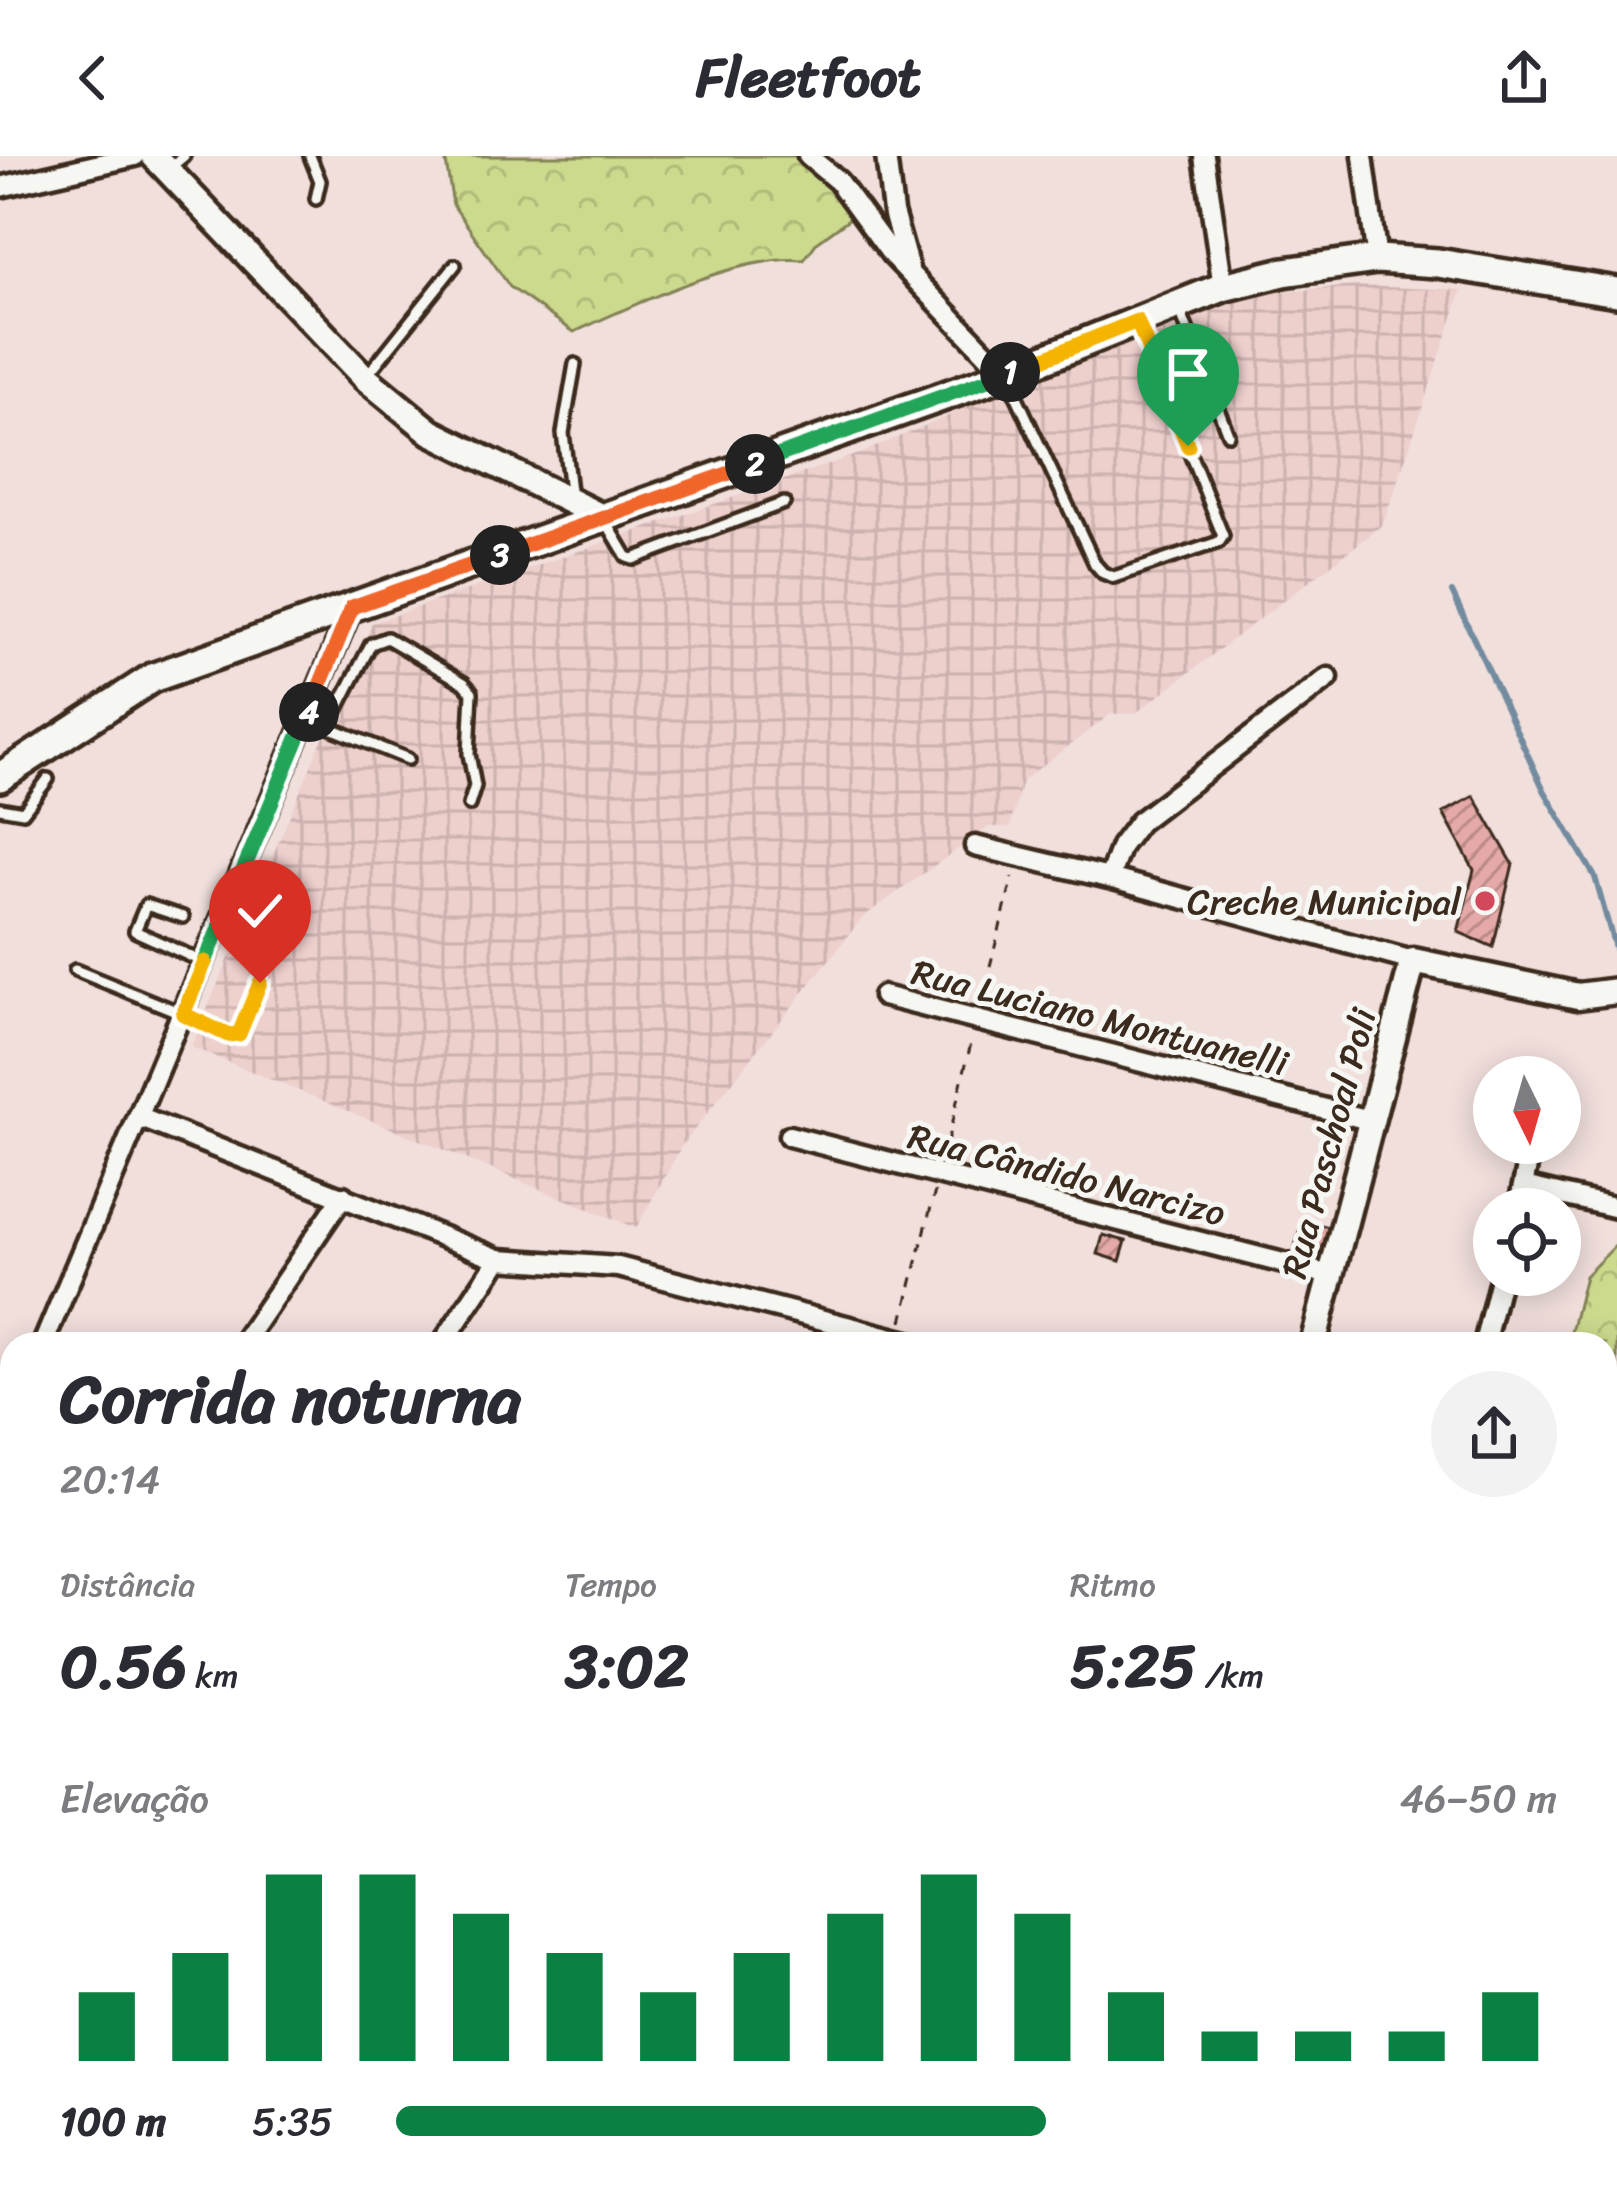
<!DOCTYPE html>
<html lang="pt">
<meta charset="utf-8">
<style>
body{margin:0;font-family:Sriracha,sans-serif;background:#f2f2f3;color:#2b2b33;height:100vh;display:flex;flex-direction:column;font-size:45px;white-space:nowrap}
*{box-sizing:border-box;margin:0}
p{font-size:39px;color:#7c7c81}
.icon{flex:none;width:66px;height:66px;fill:none;stroke:currentColor;stroke-width:2;stroke-linecap:round;stroke-linejoin:round}
.map{position:relative;flex:1;overflow:hidden}
.drawer{position:absolute;left:0px;top:1176px;width:1617px;height:861px;display:flex;flex-direction:column;background:#fff;border-radius:36px 36px 0 0;box-shadow:0 6px 30px #0003}
.drawer>*{flex:none}
.needle{width:78px;rotate:175deg}
.fabs{position:absolute;left:1473px;top:900px;display:grid;gap:24px}
.fabs a{display:grid;place-items:center;width:108px;height:108px;border-radius:50%;background:#fff;box-shadow:0 6px 30px #0003;font-size:60px}
.pin{position:absolute;display:grid;place-items:center;width:102px;height:102px;color:#fff;margin:-123px -51px;border-radius:50% 50% 50% 0;rotate:-45deg;box-shadow:0 0 12px #0007}
.pin .icon{rotate:45deg}
.km{position:absolute;width:60px;height:60px;margin:-30px;border-radius:50%;background:#222;color:#fff;font-size:33px;line-height:60px;text-align:center}
.round{display:grid;place-items:center;flex:none;width:126px;height:126px;border-radius:63px;background:#f2f2f3}
.headline{display:flex;align-items:center;justify-content:space-between;height:204px;padding:0 60px}
h1{font-size:66px;font-weight:700;line-height:90px}
.stats{display:grid;grid-template-columns:repeat(3,1fr);gap:18px;height:204px;padding:12px 60px}
.stats div{display:grid;align-content:center}
.stats b{font-size:60px;font-weight:700}
.stats small{font-size:33px;font-weight:400}
.stats p{font-size:33px}
.chart{height:336px;padding:24px 60px}
.chart p{display:flex;justify-content:space-between}
.chart svg{width:100%;height:216px;margin-top:12px;stroke:#0b8043;stroke-width:6}
ul{padding:0 60px;list-style:none;font-size:39px}
li{display:grid;grid-template-columns:192px 144px 1fr;align-items:center;height:90px}
li i{height:30px;border-radius:15px;background:#0b8043}
header{display:flex;justify-content:space-between;align-items:center;height:156px;padding:0 60px;background:#fff;font-size:54px;font-weight:700}
.map>svg:first-child{display:block}
.industrial{fill:url(#industrial-grid)}
.forest{fill:url(#forest-crowns);stroke:#838256;stroke-width:3}
.lines{fill:none;stroke-linecap:round;stroke-linejoin:round}
.stream{stroke:#728b9f;stroke-width:6}
.building{fill:url(#building-hatch);stroke:#3b2a1e;stroke-width:3}
.service-casing{stroke:#3b2a1e;stroke-width:18}
.minor-casing{stroke:#3b2a1e;stroke-width:27}
.tertiary-casing{stroke:#3b2a1e;stroke-width:33}
.secondary-casing{stroke:#3b2a1e;stroke-width:36}
.path{stroke:#3b2a1e;stroke-width:3;stroke-dasharray:9 9;stroke-linecap:butt}
.service{stroke:#f6f6f2;stroke-width:9}
.minor{stroke:#f6f6f2;stroke-width:18}
.tertiary{stroke:#f6f6f2;stroke-width:24}
.secondary{stroke:#f6f6f2;stroke-width:27}
.split-1-casing{stroke:#fff;stroke-width:24}
.split-2-casing{stroke:#fff;stroke-width:24}
.split-3-casing{stroke:#fff;stroke-width:24}
.split-4-casing{stroke:#fff;stroke-width:24}
.split-5-casing{stroke:#fff;stroke-width:24}
.split-6-casing{stroke:#fff;stroke-width:24}
.split-1{stroke:#f5b400;stroke-width:15}
.split-2{stroke:#22a559;stroke-width:15}
.split-3{stroke:#f0652b;stroke-width:15}
.split-4{stroke:#f0652b;stroke-width:15}
.split-5{stroke:#22a559;stroke-width:15}
.split-6{stroke:#f5b400;stroke-width:15}
.poi-dot{fill:#d1495b;stroke:#f6f6f2;stroke-width:4.5}
.labels{text-anchor:middle;stroke-width:10;stroke-linejoin:round;paint-order:stroke}
.poi-label{font-size:36px;fill:#3b2a1e;stroke:#f6f6f2;text-anchor:end}
.street-label{font-size:36px;fill:#3b2a1e;stroke:#f6f6f2}
</style>
<header><svg class="icon" aria-label="back" viewBox="0 0 24 24"><path d="M15 5l-7 7 7 7"/></svg>Fleetfoot<svg class="icon" aria-label="share" viewBox="0 0 24 24"><path d="M12 15V3M7 8l5-5 5 5M5 13v7h14v-7"/></svg></header>
<div class="map">
<svg width="1617" height="2036" viewBox="0 0 1617 2036">
<defs>
<pattern id="industrial-grid" width="8" height="8" patternUnits="userSpaceOnUse" patternTransform="scale(3)"><rect width="8" height="8" fill="#edcfcc"/><path d="M0 4h8M4 0v8" fill="none" stroke="#ccb2af"/></pattern>
<pattern id="forest-crowns" width="20" height="18" patternUnits="userSpaceOnUse" patternTransform="scale(3)"><rect width="20" height="18" fill="#cbda8d"/><path d="M2 6a3 3 0 1 1 6 0M12 15a3 3 0 1 1 6 0" fill="none" stroke="#afbb79"/></pattern>
<pattern id="building-hatch" width="6" height="6" patternUnits="userSpaceOnUse" patternTransform="scale(3)"><rect width="6" height="6" fill="#e4a9a8"/><path d="M-1 1l2-2M0 6l6-6M5 7l2-2" fill="none" stroke="#ba8a88"/></pattern>
</defs>
<rect width="100%" height="100%" fill="#f1dfdc"/>
<filter id="ink" filterUnits="userSpaceOnUse"><feTurbulence type="fractalNoise" baseFrequency=".00833" numOctaves="2"/><feDisplacementMap in="SourceGraphic" scale="24" xChannelSelector="R" yChannelSelector="G"/><feConvolveMatrix kernelMatrix="1 2 1 2 8 2 1 2 1" color-interpolation-filters="sRGB"/></filter>
<g filter="url(#ink)">
<path class="industrial" d="M1356,130l106,4 -79,235 -247,188 -25,1 -89,67 -12,46h-22l-125,90 -180,227 -47,84 -445,-181 181,-424 489,-170 239,-102 145,-56z"/>
<path class="forest" d="M445,0h369l36,62 -33,24 -13,18c-65,-6 -170,45 -230,72l-64,-45 -57,-82z
M1617,1088v248l-12,-2v-146h-37l17,-68z
M12,1734v291h218l-3,11h-227v-291z"/>
<g class="lines">
<path class="stream" d="M1452,436l92,198 51,87 22,78"/>
</g>
<path class="building" d="M1474,640l39,68 -20,83 -35,-15 16,-62 -31,-57z
M1302,1065l33,7 -9,25 -21,10 -14,-2z
M1103,1079l23,6 -6,20 -22,-7z
M12,1446v58l-12,-5v-25z
M0,1586l12,6v89l-12,-4z"/>
<g class="lines">
<defs>
<path id="service" d="M310,0l10,25 -4,18
M167,14l17,-14
M1179,152l49,126
M365,222l90,-113
M1009,224l86,184 8,9 11,4 105,-35 4,-6 -84,-210
M571,343l-8,-66 12,-69
M605,364l22,37 6,2 151,-56
M306,562l102,41
M329,570l42,-82 16,-6 77,45 8,9 -3,62 6,32 -6,19
M0,652l23,4 25,-33
M183,761l-37,-12 -11,26 70,32
M75,814l160,65 4,-1 20,-51"/>
<path id="minor" d="M808,0l30,25 54,74 114,119
M886,0l7,56 16,57
M1204,0l19,131
M1363,0l14,103
M0,31l135,-31
M975,690l134,32 304,83
M1109,722l12,-32 18,-24 189,-144
M883,840l486,124
M141,962l358,141 119,8 298,77
M789,980l541,139
M1524,1030l93,22
M1518,1053l14,-66
M43,1188l309,-737
M242,1188l101,-148
M442,1188l57,-85
M1484,1188l17,-69
M0,1289l12,-28
M1605,1365l12,3
M1605,1535l11,2
M753,2025l48,11
M1479,2025l43,11"/>
<path id="tertiary" d="M154,0l211,222 66,54 173,86
M1313,1188l100,-383 165,35 39,-5
M1605,1874l12,3
M244,2036l3,-11
M1100,2036l3,-11"/>
<path id="secondary" d="M0,621l152,-99 854,-304 217,-87 61,-15 93,-13 61,4 179,29"/>
</defs>
<use href="#service" class="service-casing"/>
<use href="#minor" class="minor-casing"/>
<use href="#tertiary" class="tertiary-casing"/>
<use href="#secondary" class="secondary-casing"/>
<path class="path" d="M981,845l32,-124
M943,1003l29,-120
M902,1165l33,-130
M675,2036l3,-11"/>
<use href="#service" class="service"/>
<use href="#minor" class="minor"/>
<use href="#tertiary" class="tertiary"/>
<use href="#secondary" class="secondary"/>
</g>
</g>
<g class="lines" filter="url(#ink)">
<defs>
<path id="split-1" d="M1010,216l127,-51 51,125"/>
<path id="split-2" d="M755,308l255,-92"/>
<path id="split-3" d="M500,399l255,-91"/>
<path id="split-4" d="M309,556l43,-105 148,-52"/>
<path id="split-5" d="M205,806l104,-250"/>
<path id="split-6" d="M205,806l-22,52 45,21 11,-1 21,-51"/>
</defs>
<use href="#split-1" class="split-1-casing"/>
<use href="#split-2" class="split-2-casing"/>
<use href="#split-3" class="split-3-casing"/>
<use href="#split-4" class="split-4-casing"/>
<use href="#split-5" class="split-5-casing"/>
<use href="#split-6" class="split-6-casing"/>
<use href="#split-1" class="split-1"/>
<use href="#split-2" class="split-2"/>
<use href="#split-3" class="split-3"/>
<use href="#split-4" class="split-4"/>
<use href="#split-5" class="split-5"/>
<use href="#split-6" class="split-6"/>
</g>
<circle class="poi-dot" cx="1485" cy="745" r="12"/>
<g class="labels">
<g class="poi-label">
<text x="1461" y="758">Creche Municipal</text>
</g>
<g class="street-label">
<text transform="translate(1100 861) rotate(14)" y="13">Rua Luciano Montuanelli</text>
<text transform="translate(1328 987) rotate(-75)" y="13">Rua Paschoal Poli</text>
<text transform="translate(1067 1018) rotate(14)" y="13">Rua Cândido Narcizo</text>
</g>
</g>
</svg>
<div class="fabs">
<a><svg class="needle" viewBox="-14 -14 28 28"><path d="M0-13l5 13h-10z" fill="#e53935"/><path d="M0 13l5-13h-10z" fill="#7c7c81"/></svg></a>
<a><svg class="icon" aria-label="locate" viewBox="0 0 24 24"><circle cx="12" cy="12" r="6"/><path d="M12 2v4M12 18v4M2 12h4M18 12h4"/></svg></a>
</div>
<div class="pin" style="left:1188px;top:290px;background:#1e9e55"><svg class="icon" aria-label="arrive" viewBox="0 0 24 24"><path d="M6 21V4h12l-3 4 3 4H6"/></svg></div>
<div class="pin" style="left:260px;top:827px;background:#d93025"><svg class="icon" aria-label="check" viewBox="0 0 24 24"><path d="M5 12l5 5 9-10"/></svg></div>
<b class="km" style="left:1010px;top:216px">1</b>
<b class="km" style="left:755px;top:308px">2</b>
<b class="km" style="left:500px;top:399px">3</b>
<b class="km" style="left:309px;top:556px">4</b>
<section class="drawer">
<div class="headline"><div><h1>Corrida noturna</h1><p>20:14</p></div><a class="round"><svg class="icon" aria-label="share" viewBox="0 0 24 24"><path d="M12 15V3M7 8l5-5 5 5M5 13v7h14v-7"/></svg></a></div>
<div class="stats">
<div><p>Distância</p><b>0.56<small> km</small></b></div>
<div><p>Tempo</p><b>3:02</b></div>
<div><p>Ritmo</p><b>5:25<small> /km</small></b></div>
</div>
<div class="chart"><p><span>Elevação</span>46–50 m</p>
<svg viewBox="0 0 160 44" preserveAspectRatio="none"><path d="M5 44V30M15 44V22M25 44V6M35 44V6M45 44V14M55 44V22M65 44V30M75 44V22M85 44V14M95 44V6M105 44V14M115 44V30M125 44V38M135 44V38M145 44V38M155 44V30"/></svg>
</div>
<ul>
<li><b>100 m</b>5:35<i style="width:56%"></i></li>
</ul>
</section>
</div>
